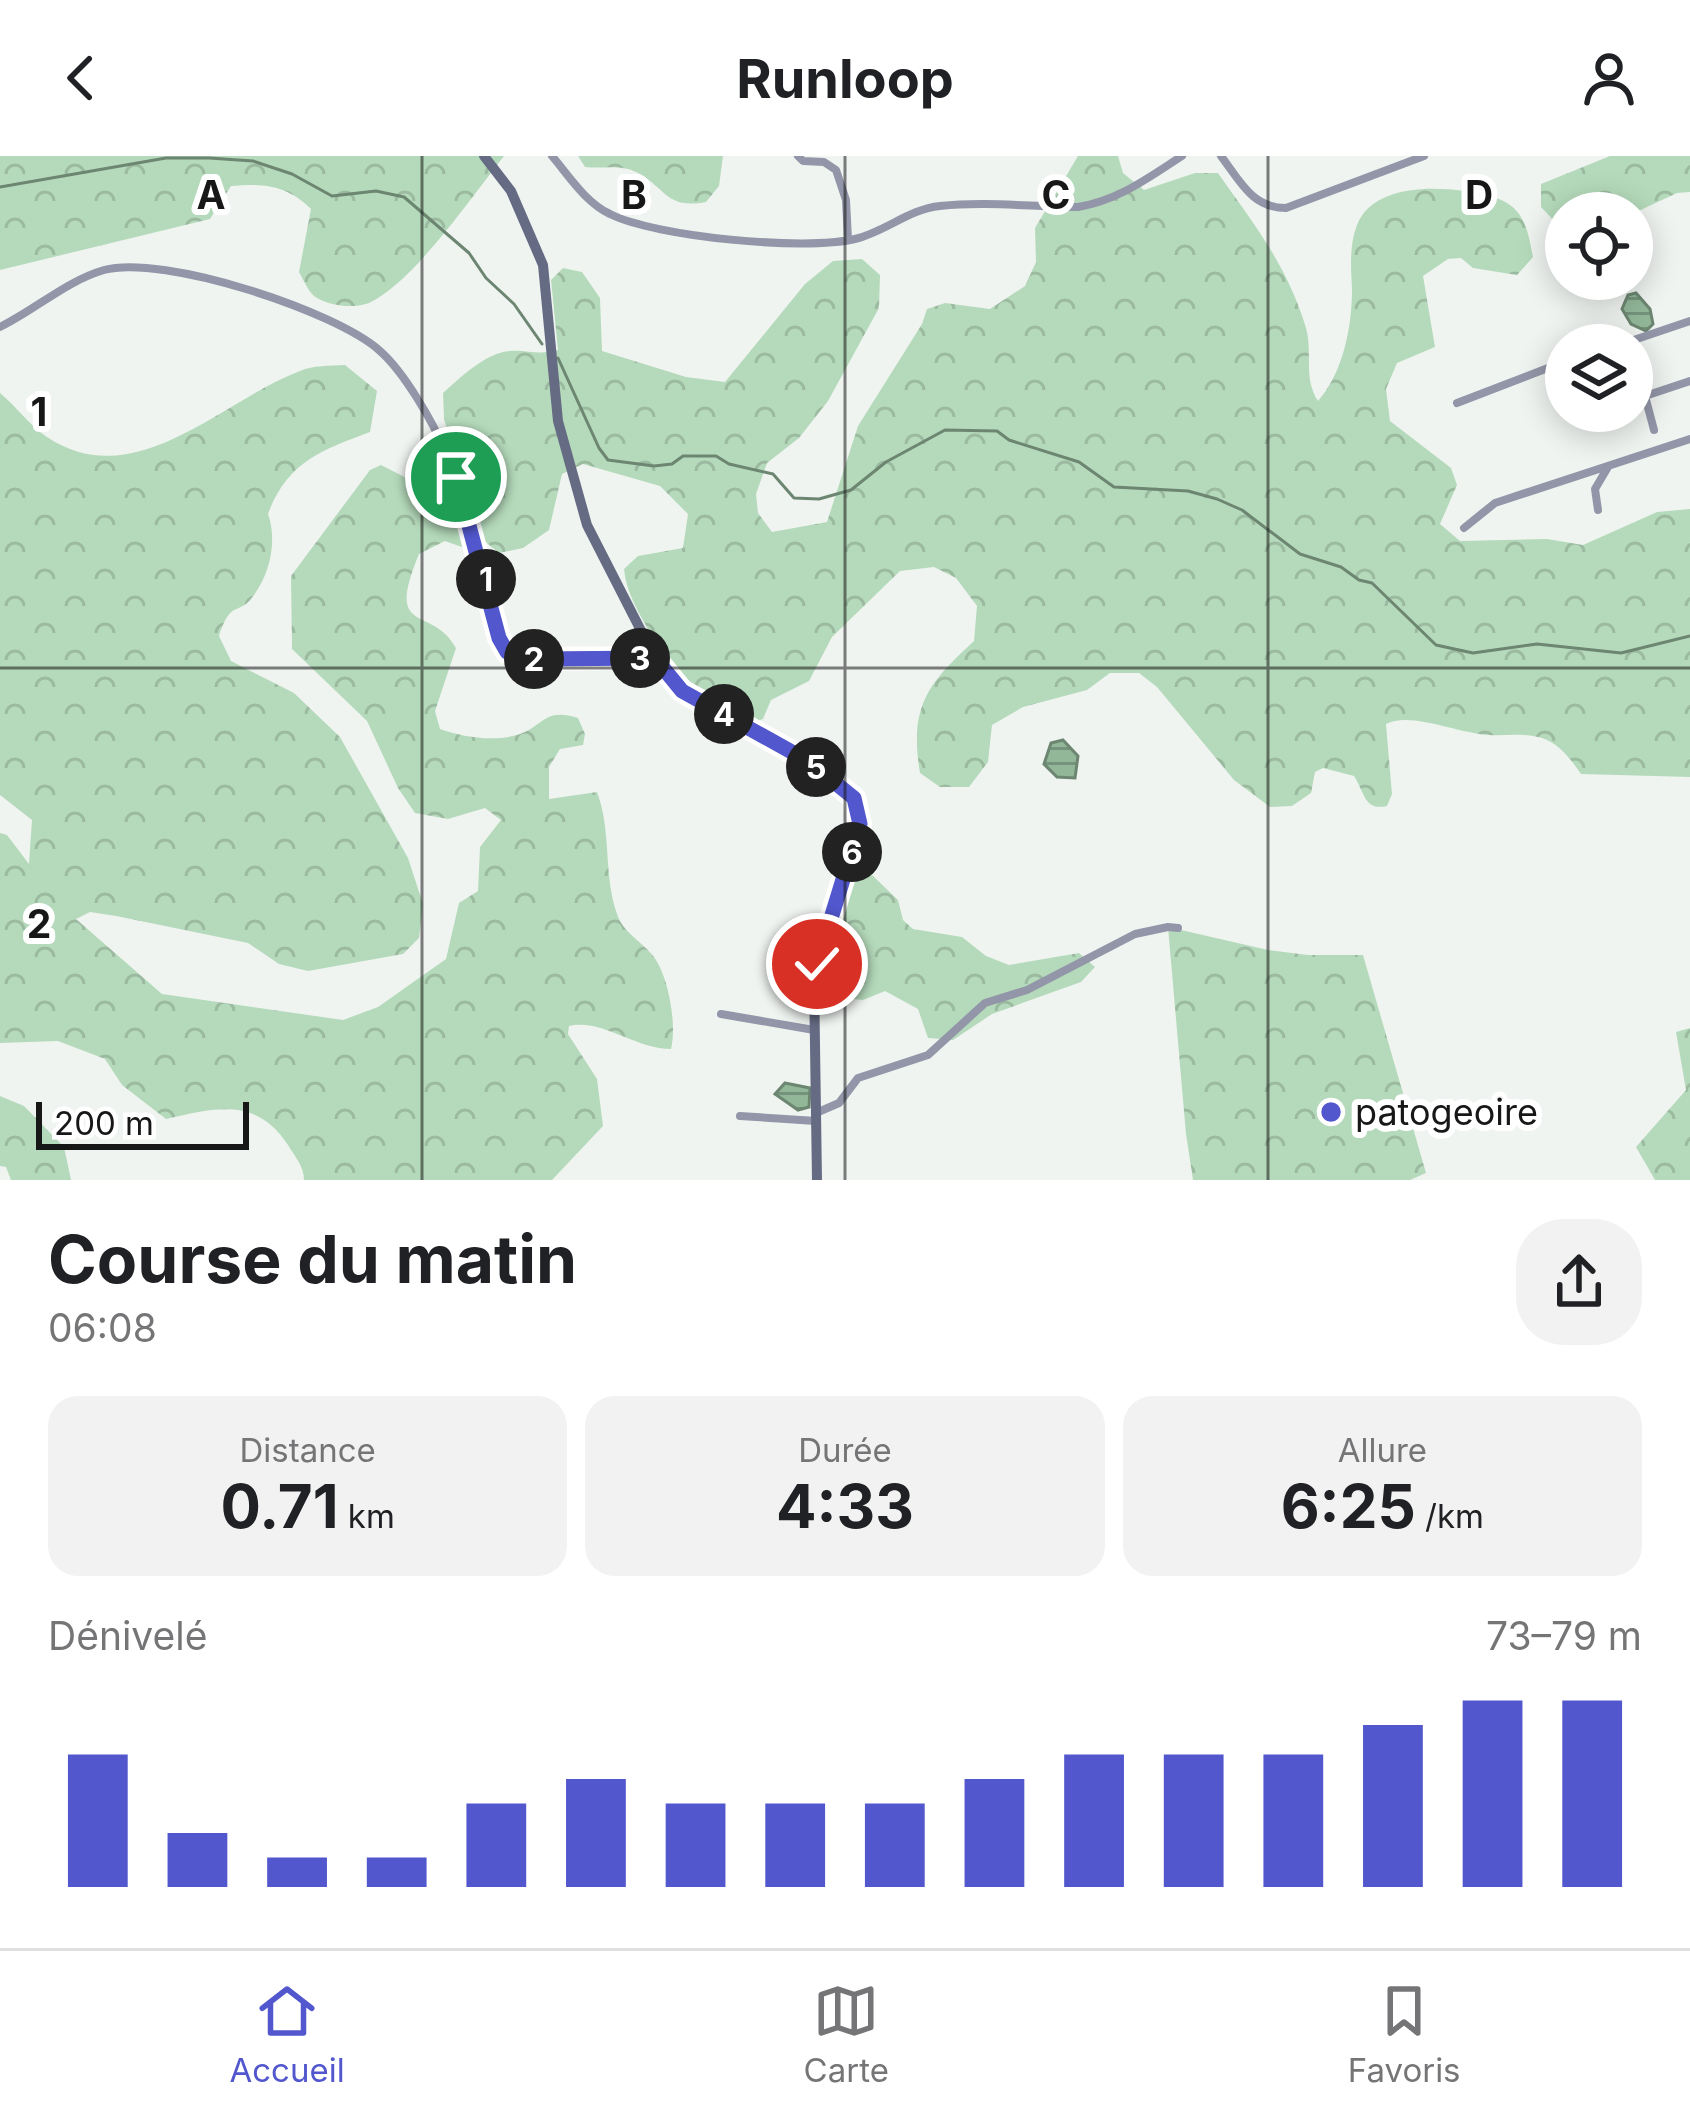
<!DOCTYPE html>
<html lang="fr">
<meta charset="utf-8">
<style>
body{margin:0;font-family:Inter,sans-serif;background:#f2f2f2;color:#202124;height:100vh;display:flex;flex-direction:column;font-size:45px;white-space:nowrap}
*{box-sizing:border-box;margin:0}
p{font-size:39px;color:#757577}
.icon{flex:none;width:66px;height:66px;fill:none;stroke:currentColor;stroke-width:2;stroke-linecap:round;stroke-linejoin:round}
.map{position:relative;height:1024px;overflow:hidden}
.sheet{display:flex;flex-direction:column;background:#fff;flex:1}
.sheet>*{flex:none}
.buttons{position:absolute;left:1545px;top:36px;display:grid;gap:24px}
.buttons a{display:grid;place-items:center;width:108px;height:108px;border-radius:50%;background:#fff;box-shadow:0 6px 30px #0003;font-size:60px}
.scale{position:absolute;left:36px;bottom:30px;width:213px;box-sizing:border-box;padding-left:12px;border:6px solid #161716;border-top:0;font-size:33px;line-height:42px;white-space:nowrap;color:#161716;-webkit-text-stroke:9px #fff;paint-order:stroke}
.pin{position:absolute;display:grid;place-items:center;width:102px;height:102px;color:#fff;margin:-51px;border:6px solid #fff;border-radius:50%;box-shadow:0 3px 12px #0007}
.km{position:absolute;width:60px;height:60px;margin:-30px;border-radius:50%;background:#222;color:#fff;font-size:33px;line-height:60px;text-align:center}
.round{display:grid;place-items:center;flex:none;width:126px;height:126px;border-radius:48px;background:#f2f2f2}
.headline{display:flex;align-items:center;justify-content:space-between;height:204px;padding:0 48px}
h1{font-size:66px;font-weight:700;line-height:90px}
.stats{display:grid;grid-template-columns:repeat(3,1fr);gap:18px;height:204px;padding:12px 48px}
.stats div{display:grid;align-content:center;border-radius:30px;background:#f2f2f2;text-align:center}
.stats b{font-size:60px;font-weight:700}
.stats small{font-size:33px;font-weight:400}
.stats p{font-size:33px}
.chart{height:336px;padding:24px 48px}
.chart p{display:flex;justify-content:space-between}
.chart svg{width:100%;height:216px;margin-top:12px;stroke:#5257cd;stroke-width:6}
header{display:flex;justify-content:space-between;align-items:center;height:156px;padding:0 48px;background:#fff;font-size:54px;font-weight:700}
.tab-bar{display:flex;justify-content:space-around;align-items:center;height:168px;border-top:3px solid #e0e0e0;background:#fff;font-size:33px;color:#757577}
.tab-bar a{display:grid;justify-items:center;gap:6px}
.tab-bar .active{color:#5257cd}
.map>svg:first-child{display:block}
.forest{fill:url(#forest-crowns)}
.water{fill:url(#water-rules);stroke:#6c8671;stroke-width:3}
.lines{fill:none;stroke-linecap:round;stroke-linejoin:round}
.stream{stroke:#6c8671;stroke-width:3}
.street{stroke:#9396a8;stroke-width:8}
.secondary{stroke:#666b84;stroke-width:10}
.route-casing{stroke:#fff;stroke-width:24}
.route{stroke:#5257cd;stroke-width:15}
.grid{fill:none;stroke:#161716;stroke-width:3;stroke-opacity:0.55}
.poi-dot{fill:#5257cd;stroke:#fff;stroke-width:4.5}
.labels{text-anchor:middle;stroke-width:12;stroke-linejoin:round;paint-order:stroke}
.poi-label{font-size:36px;fill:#161716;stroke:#fff;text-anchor:start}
.grid-label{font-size:39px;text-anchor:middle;font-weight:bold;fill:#161716;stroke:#fff;stroke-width:12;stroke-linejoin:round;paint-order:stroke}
</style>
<header><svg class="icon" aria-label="back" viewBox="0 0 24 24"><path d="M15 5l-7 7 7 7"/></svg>Runloop<svg class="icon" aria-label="person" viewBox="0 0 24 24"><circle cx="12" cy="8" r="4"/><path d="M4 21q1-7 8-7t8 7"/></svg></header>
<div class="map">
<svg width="1690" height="1024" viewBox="0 0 1690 1024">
<defs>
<pattern id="forest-crowns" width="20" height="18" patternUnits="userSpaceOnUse" patternTransform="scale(3)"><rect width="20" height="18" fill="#b5dabb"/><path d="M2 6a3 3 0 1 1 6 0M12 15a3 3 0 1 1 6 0" fill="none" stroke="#9bbaa0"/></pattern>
<pattern id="water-rules" width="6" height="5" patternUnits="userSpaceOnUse" patternTransform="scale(3)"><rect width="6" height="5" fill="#91b698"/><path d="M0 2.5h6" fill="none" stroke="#75937b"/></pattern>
</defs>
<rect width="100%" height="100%" fill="#f0f4f1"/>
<path class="forest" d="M0,0h504c-31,39 -91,127 -135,147 -15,6 -42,3 -55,-7 -6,-5 -11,-17 -15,-24l12,-63c-24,-24 -47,-26 -80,-23l-21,33 -210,51z
M578,0h145l-4,30 -13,16c-41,8 -41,-16 -70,-30 -16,-8 -34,-3 -51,-5z
M1078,0h40l5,17 21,17 51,-17h23c36,51 70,94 88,155 7,25 -3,50 12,73 25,-28 34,-74 34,-112 -1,-20 -3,-44 5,-64 18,-46 95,-39 133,-29 33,9 37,29 43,61l-16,18 -44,-7 -12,-10 -13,1 -25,17 12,71 -38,16 -11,26 4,32 61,47 6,17 -17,39 20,17 87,-2 36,6 74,-33 33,-3v268l-109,-3c-9,-13 -20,-28 -34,-34 -18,-8 -39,-4 -58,-5 -32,-2 -79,-24 -103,-11l6,70 -5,12c-23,5 -22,-13 -33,-30l-31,-8 -8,4 -4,21 -19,13 -22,1 -36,-27 -77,-93 -18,-14h-29l-23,17 -64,17 -31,18 -4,37 -19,25h-29l-20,-14c-11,-66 7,-89 54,-132l3,-35 -21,-28 -22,-11 -34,4 -68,66 -23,44 -38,19 -8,19 -6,2c-55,-29 -84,-42 -113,-99 -10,-18 -18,-33 -20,-53l14,-13 45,-8 5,-34 -28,-28 -77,-22 -21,10 -13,56 -26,18 -24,5 -17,-14 -38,-120 -1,-26c18,-16 41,-39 66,-42 18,-2 28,5 49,-1l-7,-70 12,-12 19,4 18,26 2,53 84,26 39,5 80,-98 28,-23 29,-2 18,16 -1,33 -51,93 -29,37 -32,25 -11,31 2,19 14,19 55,-10 31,-96 64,-102 5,-15 18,-6 45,6 35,-23 11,-24 -1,-34z
M1610,0h80v36l-13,1 -45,21 -66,-1v12l-9,-1 -16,-17v-23z
M345,209l32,26 -7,41c-48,18 -83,30 -102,82 9,25 3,58 -14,81 -16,23 -22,2 -35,41l12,25 63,32 46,44 68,121 15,46 -4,34 -16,16 -95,17 -29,-7 -31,-21 -132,-27 -26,-4 -14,7 86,75 181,26 35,-13 68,-48 13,-56 19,-12 2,-44 21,-27 -16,-12 -37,11 -33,-6 -17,-25 -31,-67 -75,-72 -1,-73 79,-106 11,-5 41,21 30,8 18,56 -25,-9 -26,13c-35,84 13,50 37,94l-21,63 5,18c23,8 52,13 77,6 27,-8 26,-28 61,-17l7,16 -2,11 -23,4 -11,18v32l48,-7c15,40 6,82 20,122 6,19 26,28 37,43 15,21 23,68 17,92 -36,0 -69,-31 -102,-23l-1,8 29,45 6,47 -51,54h-248c0,-14 -9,-23 -16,-35 -32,-49 -73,-37 -122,-26l-44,-34 -17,-26 -47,-18 -58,2v-210l7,2 22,29 3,-44 -32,-25v-402c16,13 30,33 47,44 88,59 175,-37 253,-66 13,-6 30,-5 45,-6z
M872,719l26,25 5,20 10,9 49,8 24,19 23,9 70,-12 16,14 -14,15 -89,32 -39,26 -25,-2 -10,-29 -33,-18 -22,9 -32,-3 -8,-22 31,-97z
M1168,771l100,23 40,5h55l63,218 -16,7h-217l-7,-46z
M1690,872v152h-35l-19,-33 50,-57 -10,-58z
M0,940l24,10 40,41 7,33h-60l-5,-13 -6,-1z"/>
<path class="water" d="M1636,137l14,16 3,15 -7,7 -15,-7 -9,-15 6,-14z
M1063,584l15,16 -3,22 -18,-1 -13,-13 7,-21z
M785,927l25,5 -1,19 -11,3 -23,-16z"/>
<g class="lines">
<path class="stream" d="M0,31l166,-29h43l44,3 39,13 40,22 44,-5 28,6 65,56 17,25 28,26 28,40
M558,202l41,90 9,12 46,6 18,-2 11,-8h33l13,8 44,10 21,24 25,1 32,-9 35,-28 59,-32 52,1 12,9 70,22 35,25 74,4 29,8 25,11 58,44 41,13 18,13 13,3 64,62 37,8 64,-9 84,9 69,-17"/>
<path class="street" d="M552,0c17,20 34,47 58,58 46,23 195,37 245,25 30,-7 54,-30 85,-33 46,-5 93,1 138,1 41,-7 70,-29 104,-51
M798,0l5,5 21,1 12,8 10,30 2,40
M1221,0c19,25 31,52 65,52l138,-52
M0,171c35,-17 66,-46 104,-57 59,-16 232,41 276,81 24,21 53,71 65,100 17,39 29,81 40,122 6,25 8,57 22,79l29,7 119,-1
M1619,189l71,-24
M1457,247l109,-42
M1654,274l-9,-34 45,-15
M1598,354l-3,-21 13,-22
M1464,372l31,-25 195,-64
M721,858l93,16
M816,957l23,-10 19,-25 70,-23 57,-52 42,-13 108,-56 33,-7 10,1
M740,960l76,5"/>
<path class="secondary" d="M484,0l27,35 32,74 15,156 29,104 68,133 27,32 149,87 23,21 5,9 -2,30 -43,141 3,202"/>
</g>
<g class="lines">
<defs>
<path id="route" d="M456,321l43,161 8,14 29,7 119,-1 27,33 126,70 46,37 6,26 -43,140"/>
</defs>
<use href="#route" class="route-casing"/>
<use href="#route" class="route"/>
</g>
<path class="grid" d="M422,0v1024M845,0v1024M1268,0v1024M0,512h1690"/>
<circle class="poi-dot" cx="1331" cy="956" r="12"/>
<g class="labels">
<g class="poi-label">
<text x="1355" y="969">patogeoire</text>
</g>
</g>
<g class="grid-label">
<text x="211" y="53">A</text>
<text x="634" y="53">B</text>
<text x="1056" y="53">C</text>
<text x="1479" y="53">D</text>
<text x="39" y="270">1</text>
<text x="39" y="782">2</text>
</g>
</svg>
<div class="buttons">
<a><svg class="icon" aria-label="locate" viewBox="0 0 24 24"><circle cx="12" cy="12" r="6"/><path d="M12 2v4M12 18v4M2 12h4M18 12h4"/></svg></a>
<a><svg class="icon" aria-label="layers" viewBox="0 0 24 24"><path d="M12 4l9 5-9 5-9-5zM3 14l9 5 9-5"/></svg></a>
</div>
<div class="scale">200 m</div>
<div class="pin" style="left:456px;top:321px;background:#1e9e55"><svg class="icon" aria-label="arrive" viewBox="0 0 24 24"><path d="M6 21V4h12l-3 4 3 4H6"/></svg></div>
<div class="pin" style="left:817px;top:808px;background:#d93025"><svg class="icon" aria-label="check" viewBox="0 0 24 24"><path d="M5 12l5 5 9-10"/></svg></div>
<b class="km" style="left:486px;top:423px">1</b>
<b class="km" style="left:534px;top:503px">2</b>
<b class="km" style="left:640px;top:502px">3</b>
<b class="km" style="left:724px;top:558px">4</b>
<b class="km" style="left:816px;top:611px">5</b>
<b class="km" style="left:852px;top:696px">6</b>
</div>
<section class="sheet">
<div class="headline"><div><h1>Course du matin</h1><p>06:08</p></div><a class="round"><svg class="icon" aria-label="share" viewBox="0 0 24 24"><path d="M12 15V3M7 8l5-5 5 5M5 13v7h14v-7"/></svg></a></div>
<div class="stats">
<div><p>Distance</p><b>0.71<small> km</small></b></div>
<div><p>Durée</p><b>4:33</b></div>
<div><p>Allure</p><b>6:25<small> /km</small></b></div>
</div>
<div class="chart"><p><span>Dénivelé</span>73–79 m</p>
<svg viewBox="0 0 160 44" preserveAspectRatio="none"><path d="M5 44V17M15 44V33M25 44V38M35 44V38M45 44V27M55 44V22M65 44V27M75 44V27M85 44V27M95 44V22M105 44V17M115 44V17M125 44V17M135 44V11M145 44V6M155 44V6"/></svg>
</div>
</section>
<nav class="tab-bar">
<a class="active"><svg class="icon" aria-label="home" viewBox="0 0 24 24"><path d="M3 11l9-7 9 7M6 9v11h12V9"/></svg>Accueil</a>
<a><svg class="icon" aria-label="map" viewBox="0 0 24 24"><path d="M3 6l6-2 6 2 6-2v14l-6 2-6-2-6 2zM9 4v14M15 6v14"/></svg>Carte</a>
<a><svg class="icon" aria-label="saved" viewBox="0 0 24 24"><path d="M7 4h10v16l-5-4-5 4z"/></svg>Favoris</a>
</nav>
